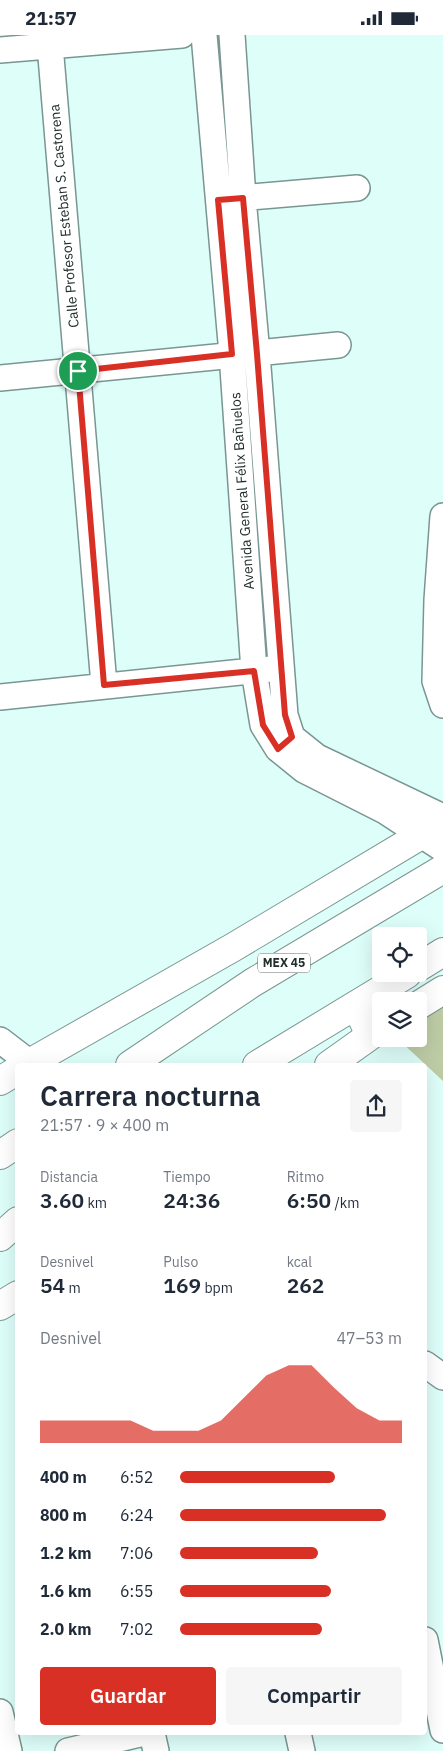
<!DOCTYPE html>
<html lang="es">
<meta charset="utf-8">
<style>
body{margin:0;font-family:"IBM Plex Sans",sans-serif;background:#f6f6f7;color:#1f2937;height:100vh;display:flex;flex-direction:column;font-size:19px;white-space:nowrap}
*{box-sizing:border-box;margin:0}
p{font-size:16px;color:#747a83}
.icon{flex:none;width:28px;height:28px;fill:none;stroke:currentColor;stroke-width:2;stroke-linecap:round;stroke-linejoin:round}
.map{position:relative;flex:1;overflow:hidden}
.drawer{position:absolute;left:15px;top:1028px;width:412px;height:672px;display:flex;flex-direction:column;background:#fff;border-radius:5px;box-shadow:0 5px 20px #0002}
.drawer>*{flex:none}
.tools{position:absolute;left:372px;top:892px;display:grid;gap:10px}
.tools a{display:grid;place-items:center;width:55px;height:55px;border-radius:5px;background:#fff;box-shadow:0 5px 20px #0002;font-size:25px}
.pin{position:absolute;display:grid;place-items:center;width:42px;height:42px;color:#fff;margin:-21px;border:2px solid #fff;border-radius:50%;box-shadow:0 1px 5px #0007}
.round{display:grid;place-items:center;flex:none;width:52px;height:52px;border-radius:5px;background:#f6f6f7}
.overview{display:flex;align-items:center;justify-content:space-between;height:85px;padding:0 25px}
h1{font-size:28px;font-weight:600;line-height:38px}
.figures{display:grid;grid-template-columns:repeat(3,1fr);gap:8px;height:85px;padding:5px 25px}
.figures div{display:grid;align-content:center}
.figures b{font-size:21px;font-weight:600}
.figures small{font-size:14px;font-weight:400}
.figures p{font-size:14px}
.chart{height:140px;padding:10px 25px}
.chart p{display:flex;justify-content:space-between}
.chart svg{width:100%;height:90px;margin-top:5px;fill:#d93025;opacity:.7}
.cta{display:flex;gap:10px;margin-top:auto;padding:10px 25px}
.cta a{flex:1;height:58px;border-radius:5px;background:#d93025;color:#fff;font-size:20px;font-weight:600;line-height:58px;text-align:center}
.cta a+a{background:#f6f6f7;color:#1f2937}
ul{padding:0 25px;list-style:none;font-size:16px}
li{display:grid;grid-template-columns:80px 60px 1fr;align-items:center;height:38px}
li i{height:12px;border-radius:6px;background:#d93025}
.status{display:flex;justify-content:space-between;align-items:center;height:35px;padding:0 25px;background:#fff;direction:ltr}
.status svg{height:14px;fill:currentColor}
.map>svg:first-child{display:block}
.green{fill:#becca6}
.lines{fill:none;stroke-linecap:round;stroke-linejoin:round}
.street-casing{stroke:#799692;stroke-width:28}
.secondary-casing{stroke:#799692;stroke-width:30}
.primary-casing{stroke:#799692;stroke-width:30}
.street{stroke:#fff;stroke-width:25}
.secondary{stroke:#fff;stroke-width:28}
.primary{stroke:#fff;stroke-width:28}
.route-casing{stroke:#fff;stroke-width:10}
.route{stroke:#d93025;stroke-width:6}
.labels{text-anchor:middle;stroke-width:4;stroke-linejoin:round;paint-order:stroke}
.shield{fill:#fff;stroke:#646c6b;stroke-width:1}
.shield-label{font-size:12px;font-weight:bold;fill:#212d2b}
.street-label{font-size:14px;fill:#212d2b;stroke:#fff}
</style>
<div class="status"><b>21:57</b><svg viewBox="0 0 49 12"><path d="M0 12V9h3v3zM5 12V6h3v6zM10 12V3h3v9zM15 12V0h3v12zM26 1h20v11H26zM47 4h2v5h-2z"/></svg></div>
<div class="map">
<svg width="443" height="1716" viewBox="0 0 443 1716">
<rect width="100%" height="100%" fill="#defef9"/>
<path class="green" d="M443,966v80l-45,-42h21v-20l8,-8z"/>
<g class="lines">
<defs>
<path id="street" d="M204,0l28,319 22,317 9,54 15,24 26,21 81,41 58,38
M232,0l11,163 14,156 28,361 7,22 25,20 126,60
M50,10l54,640
M0,15l182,-15
M227,164l130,-11
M0,343l338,-33
M443,481l-6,84 -2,81 8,24
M0,662l271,-28
M0,1005l30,23
M425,1329l18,13
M425,1605l18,90
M0,1677l9,39
M152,1698l4,18
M298,1698l4,18
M68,1716l76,-18"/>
<path id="secondary" d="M419,970l24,-15
M26,1030l206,-117 211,-126
M329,1030l52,-37
M0,1046l18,-11
M0,1271l18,-11"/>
<path id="primary" d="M419,932l24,-15
M356,970l14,30
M130,1030l122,-82 191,-114
M257,1030l150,-91
M0,1120l18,-12
M0,1202l18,-16"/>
</defs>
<use href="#street" class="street-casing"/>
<use href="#secondary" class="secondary-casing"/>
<use href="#primary" class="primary-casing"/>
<use href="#street" class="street"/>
<use href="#secondary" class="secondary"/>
<use href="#primary" class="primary"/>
</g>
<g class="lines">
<defs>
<path id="route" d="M243,163l14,156 28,361 7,22 -14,12 -15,-24 -9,-54 -150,14 -26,-314 154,-17 -14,-154z"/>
</defs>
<use href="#route" class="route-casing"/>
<use href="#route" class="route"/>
</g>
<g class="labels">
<rect class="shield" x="258" y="918.5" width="52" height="19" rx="4"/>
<g class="shield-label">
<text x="284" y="932">MEX 45</text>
</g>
<g class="street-label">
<text transform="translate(64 181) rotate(-95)" y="5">Calle Profesor Esteban S. Castorena</text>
<text transform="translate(242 456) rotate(-94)" y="5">Avenida General Félix Bañuelos</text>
</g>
</g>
</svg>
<div class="tools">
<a><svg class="icon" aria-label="locate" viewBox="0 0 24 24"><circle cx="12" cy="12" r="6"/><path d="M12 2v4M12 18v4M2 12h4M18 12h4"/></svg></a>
<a><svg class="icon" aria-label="layers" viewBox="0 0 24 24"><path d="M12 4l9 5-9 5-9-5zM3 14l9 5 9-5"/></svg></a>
</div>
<div class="pin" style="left:78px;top:336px;background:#1e9e55"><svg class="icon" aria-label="arrive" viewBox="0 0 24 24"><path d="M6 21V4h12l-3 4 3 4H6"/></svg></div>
<section class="drawer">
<div class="overview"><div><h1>Carrera nocturna</h1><p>21:57 · 9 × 400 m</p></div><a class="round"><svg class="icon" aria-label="share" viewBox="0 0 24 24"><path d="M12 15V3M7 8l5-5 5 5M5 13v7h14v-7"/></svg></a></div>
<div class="figures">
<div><p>Distancia</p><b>3.60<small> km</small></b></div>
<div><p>Tiempo</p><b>24:36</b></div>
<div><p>Ritmo</p><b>6:50<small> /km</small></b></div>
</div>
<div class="figures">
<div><p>Desnivel</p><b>54<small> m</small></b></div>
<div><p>Pulso</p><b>169<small> bpm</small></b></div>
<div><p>kcal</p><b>262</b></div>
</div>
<div class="chart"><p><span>Desnivel</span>47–53 m</p>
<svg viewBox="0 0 160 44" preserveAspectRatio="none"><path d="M0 44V33L10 33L20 33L30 33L40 33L50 38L60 38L70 38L80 33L90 22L100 11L110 6L120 6L130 17L140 27L150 33L160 33V44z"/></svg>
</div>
<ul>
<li><b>400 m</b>6:52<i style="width:70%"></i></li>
<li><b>800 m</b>6:24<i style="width:93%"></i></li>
<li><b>1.2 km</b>7:06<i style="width:62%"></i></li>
<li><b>1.6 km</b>6:55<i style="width:68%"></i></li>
<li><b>2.0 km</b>7:02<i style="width:64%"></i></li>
</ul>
<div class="cta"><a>Guardar</a><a>Compartir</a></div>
</section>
</div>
